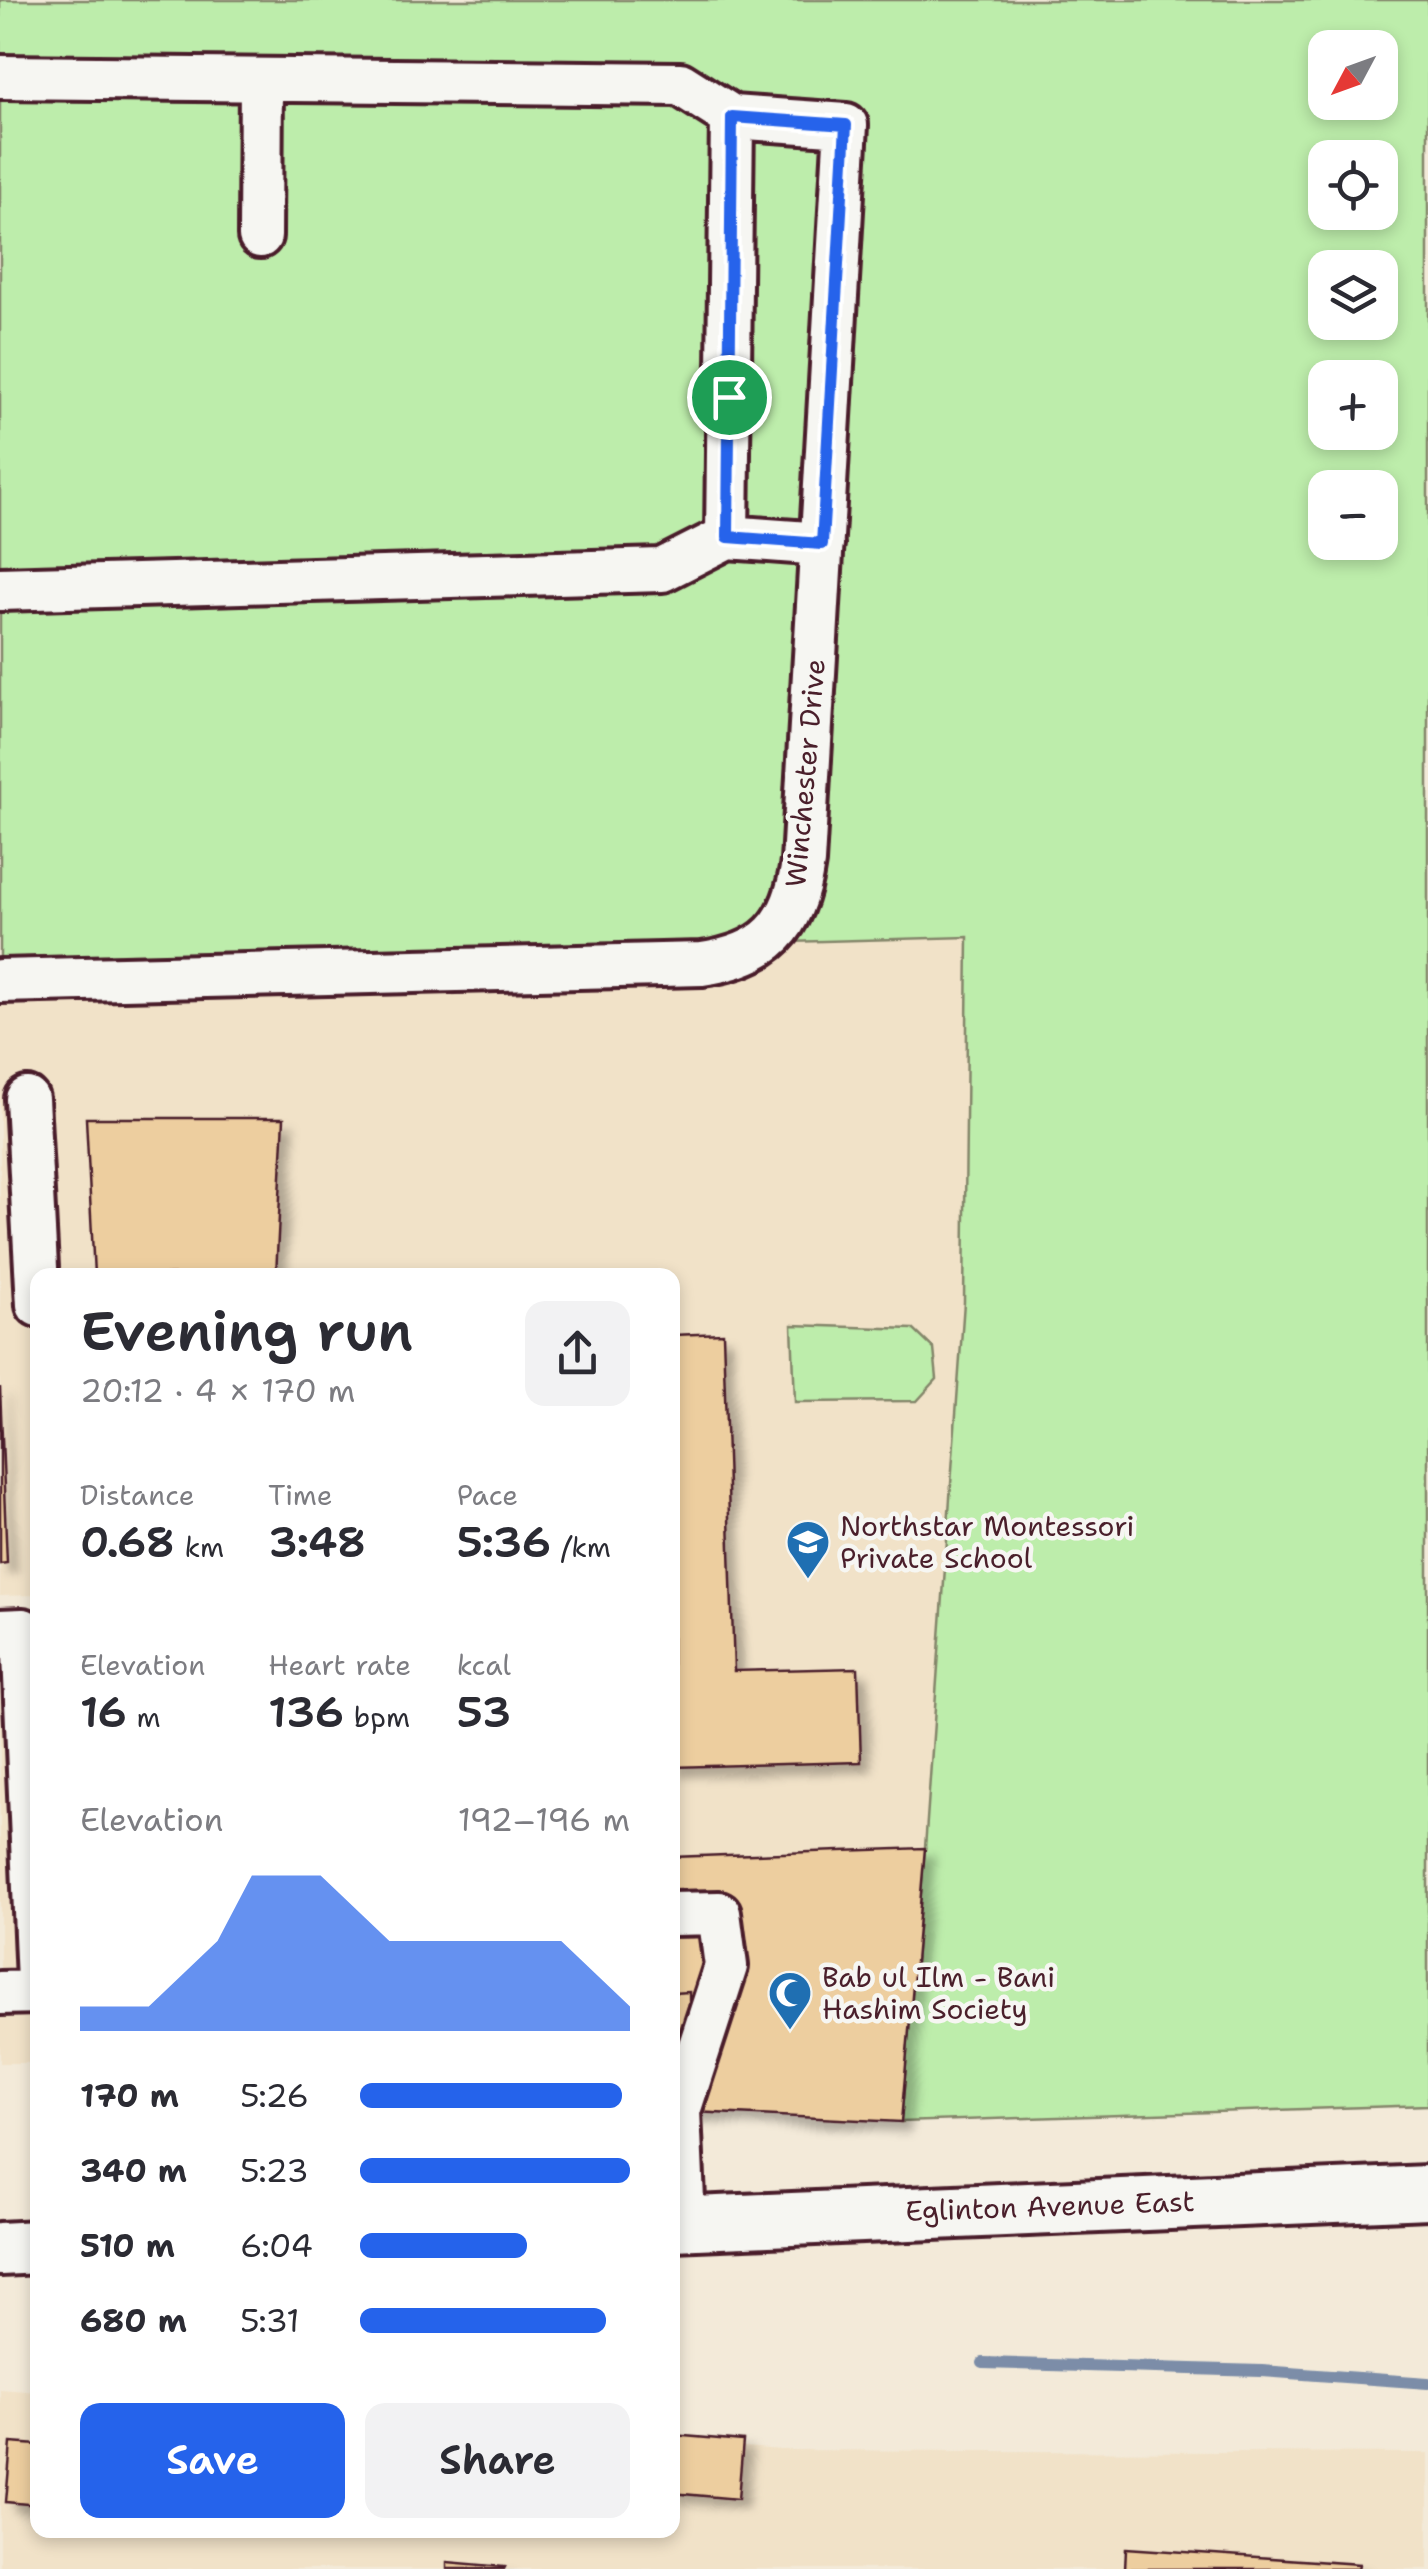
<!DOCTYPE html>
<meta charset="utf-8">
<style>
body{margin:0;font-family:"Shantell Sans",sans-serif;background:#f2f2f3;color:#2b2b33;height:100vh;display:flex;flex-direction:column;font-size:38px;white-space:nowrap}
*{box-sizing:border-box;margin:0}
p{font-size:32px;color:#7c7c81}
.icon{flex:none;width:55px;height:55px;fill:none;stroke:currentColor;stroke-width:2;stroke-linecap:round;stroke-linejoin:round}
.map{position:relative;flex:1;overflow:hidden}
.side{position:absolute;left:30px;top:1268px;width:650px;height:1270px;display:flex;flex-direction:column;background:#fff;border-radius:20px;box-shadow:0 5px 15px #0003}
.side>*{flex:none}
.needle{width:65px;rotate:229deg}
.tools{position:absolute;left:1308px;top:30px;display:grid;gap:20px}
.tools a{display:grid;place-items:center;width:90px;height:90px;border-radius:20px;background:#fff;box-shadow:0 5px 15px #0003;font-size:50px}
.pin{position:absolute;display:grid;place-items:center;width:85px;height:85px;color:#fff;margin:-42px;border:5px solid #fff;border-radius:50%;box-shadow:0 2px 10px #0007}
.round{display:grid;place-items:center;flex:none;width:105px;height:105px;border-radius:20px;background:#f2f2f3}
.headline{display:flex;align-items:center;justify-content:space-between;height:170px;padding:0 50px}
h1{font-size:55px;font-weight:600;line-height:75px}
.figures{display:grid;grid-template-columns:repeat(3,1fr);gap:15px;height:170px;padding:10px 50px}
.figures div{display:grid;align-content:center}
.figures b{font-size:42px;font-weight:600}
.figures small{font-size:28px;font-weight:400}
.figures p{font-size:28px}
.chart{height:280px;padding:20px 50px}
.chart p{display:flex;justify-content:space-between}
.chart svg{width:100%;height:180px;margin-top:10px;fill:#2563eb;opacity:.7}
.button{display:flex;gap:20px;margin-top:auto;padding:20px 50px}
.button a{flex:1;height:115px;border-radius:20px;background:#2563eb;color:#fff;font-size:40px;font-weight:600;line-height:115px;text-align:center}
.button a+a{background:#f2f2f3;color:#2b2b33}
ul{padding:0 50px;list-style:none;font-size:32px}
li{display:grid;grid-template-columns:160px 120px 1fr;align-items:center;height:75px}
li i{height:25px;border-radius:12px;background:#2563eb}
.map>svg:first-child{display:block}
.built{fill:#f1e2c8}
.green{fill:#bdedab;stroke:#84866b;stroke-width:2.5;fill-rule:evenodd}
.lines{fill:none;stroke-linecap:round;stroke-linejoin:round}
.stream{stroke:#7b8da8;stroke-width:12}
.building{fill:#edce9f;stroke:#4a1f2b;stroke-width:2.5;filter:url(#shadow)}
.minor-casing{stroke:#4a1f2b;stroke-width:50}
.major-casing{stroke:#4a1f2b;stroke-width:60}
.minor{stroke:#f6f6f2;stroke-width:42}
.major{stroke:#f6f6f2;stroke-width:52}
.route-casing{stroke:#fff;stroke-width:20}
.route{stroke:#2563eb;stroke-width:12}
.labels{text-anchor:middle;stroke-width:9;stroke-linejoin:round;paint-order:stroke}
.street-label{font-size:28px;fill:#4a1f2b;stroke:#f6f6f2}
.poi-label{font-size:28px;fill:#4a1f2b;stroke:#f6f6f2;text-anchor:start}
</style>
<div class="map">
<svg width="1428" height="2569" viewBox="0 0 1428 2569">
<defs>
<filter id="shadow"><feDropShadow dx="9" dy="9" stdDeviation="5" flood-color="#0004"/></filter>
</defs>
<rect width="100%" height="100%" fill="#f3ead9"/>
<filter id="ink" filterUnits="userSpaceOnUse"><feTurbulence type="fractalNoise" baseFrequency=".01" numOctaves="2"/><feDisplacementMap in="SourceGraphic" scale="20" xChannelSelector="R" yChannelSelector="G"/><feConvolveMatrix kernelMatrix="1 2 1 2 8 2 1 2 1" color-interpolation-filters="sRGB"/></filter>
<g filter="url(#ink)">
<path class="built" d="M968,937l-4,365 -39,546 -252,9 -1,-582h-634l-1,320 -37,1v-639z
M0,1651l37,1v411h-37z
M0,2389l37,3 1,138h634l1,-89 108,9 647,3v116h-1428z"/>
<path class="green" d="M0,0h1428v2105l-527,17 24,-274 39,-546 4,-365 -968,27zM1325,48h55v54h-55zM1325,158h55v54h-55zM1325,268h55v54h-55zM1325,378h55v54h-55zM1325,488h55v54h-55z
M792,1325l121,4 21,20 3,30 -20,22 -122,1z"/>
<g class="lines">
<path class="stream" d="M983,2363l279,8 166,12"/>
</g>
<path class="building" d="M86,1118h198l-8,157h-182z
M723,1333l11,338 124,-3 3,94 -189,5v-432z
M0,1387l7,176 -7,1z
M925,1848l-24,274 -229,-11v-254z
M689,1992l1,61h-18v-60z
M672,2435l71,6 -5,58 -66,-6z
M11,2443l27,2v60l-32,-3z
M1126,2548l233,16 -1,5h-233z
M447,2562l58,5 -1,2h-57z"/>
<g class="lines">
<defs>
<path id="minor" d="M0,77l680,7 52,33 -5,420
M260,236l1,-156
M0,589l662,-19 65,-33 95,7
M0,981l702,-17c65,-9 92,-37 101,-102l43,-737 -114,-8
M27,1099l11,206
M0,1631l23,-1 15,351
M672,1914l47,-1 7,53 -47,145 5,112
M0,1993l38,-1"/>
<path id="major" d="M672,2224l756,-32
M0,2249l38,-2"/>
</defs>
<use href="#minor" class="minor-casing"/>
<use href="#major" class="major-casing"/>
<use href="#minor" class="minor"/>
<use href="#major" class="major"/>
</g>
</g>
<g class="lines" filter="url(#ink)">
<defs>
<path id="route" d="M732,117l114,8 -24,419 -94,-7z"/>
</defs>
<use href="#route" class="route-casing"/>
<use href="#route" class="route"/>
</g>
<defs>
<symbol id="school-pin" viewBox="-11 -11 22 30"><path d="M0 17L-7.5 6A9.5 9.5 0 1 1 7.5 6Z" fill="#1f6fb2" stroke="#f6f6f2"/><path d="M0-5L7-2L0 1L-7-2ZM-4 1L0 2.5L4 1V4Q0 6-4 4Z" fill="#fff"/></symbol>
<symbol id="mosque-pin" viewBox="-11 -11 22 30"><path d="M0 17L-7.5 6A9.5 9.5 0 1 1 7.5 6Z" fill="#1f6fb2" stroke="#f6f6f2"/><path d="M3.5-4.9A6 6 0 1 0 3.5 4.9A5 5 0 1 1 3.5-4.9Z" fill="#fff"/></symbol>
</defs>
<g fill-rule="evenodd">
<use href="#school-pin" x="783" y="1517" width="50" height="68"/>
<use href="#mosque-pin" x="765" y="1968" width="50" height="68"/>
</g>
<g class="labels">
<g class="street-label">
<text transform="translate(805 773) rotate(-85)" y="10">Winchester Drive</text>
<text transform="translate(1050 2206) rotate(-2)" y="10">Eglinton Avenue East</text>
</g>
<g class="poi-label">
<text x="840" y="1536">Northstar Montessori<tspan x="840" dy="32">Private School</tspan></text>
<text x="822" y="1987">Bab ul Ilm - Bani<tspan x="822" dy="32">Hashim Society</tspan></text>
</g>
</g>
</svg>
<div class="tools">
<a><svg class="needle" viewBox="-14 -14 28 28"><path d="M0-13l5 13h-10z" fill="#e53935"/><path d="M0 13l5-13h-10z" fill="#7c7c81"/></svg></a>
<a><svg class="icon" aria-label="locate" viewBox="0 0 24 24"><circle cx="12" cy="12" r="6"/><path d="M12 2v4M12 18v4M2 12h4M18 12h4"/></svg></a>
<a><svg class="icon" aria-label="layers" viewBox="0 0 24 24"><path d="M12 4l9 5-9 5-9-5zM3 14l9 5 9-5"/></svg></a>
<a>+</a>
<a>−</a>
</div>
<div class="pin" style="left:729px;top:397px;background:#1e9e55"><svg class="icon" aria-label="arrive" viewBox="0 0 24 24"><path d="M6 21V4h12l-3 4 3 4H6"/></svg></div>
<section class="side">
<div class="headline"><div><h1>Evening run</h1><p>20:12 · 4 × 170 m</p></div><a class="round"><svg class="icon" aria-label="share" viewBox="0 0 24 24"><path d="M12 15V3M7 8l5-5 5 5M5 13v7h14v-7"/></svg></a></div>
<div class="figures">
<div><p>Distance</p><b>0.68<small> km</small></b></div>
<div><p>Time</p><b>3:48</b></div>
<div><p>Pace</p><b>5:36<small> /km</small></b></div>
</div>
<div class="figures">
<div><p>Elevation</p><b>16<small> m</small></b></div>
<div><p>Heart rate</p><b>136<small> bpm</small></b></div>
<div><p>kcal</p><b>53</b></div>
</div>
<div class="chart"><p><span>Elevation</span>192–196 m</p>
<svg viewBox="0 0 160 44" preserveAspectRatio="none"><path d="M0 44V38L10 38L20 38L30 30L40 22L50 6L60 6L70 6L80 14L90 22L100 22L110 22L120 22L130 22L140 22L150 30L160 38V44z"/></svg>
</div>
<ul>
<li><b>170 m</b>5:26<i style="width:97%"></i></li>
<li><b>340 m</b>5:23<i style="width:100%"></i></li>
<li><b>510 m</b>6:04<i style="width:62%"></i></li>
<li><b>680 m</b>5:31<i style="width:91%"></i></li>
</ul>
<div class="button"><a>Save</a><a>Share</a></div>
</section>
</div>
